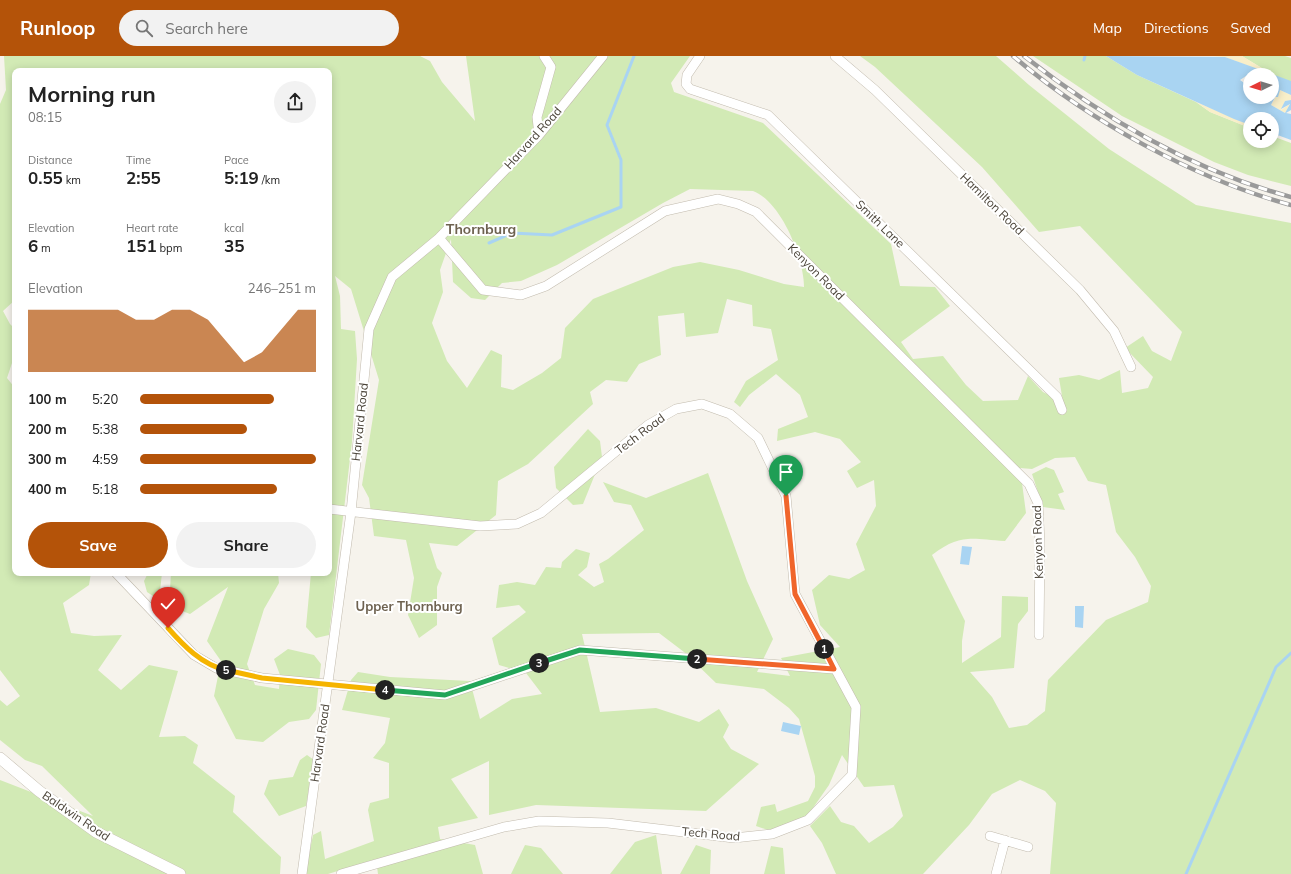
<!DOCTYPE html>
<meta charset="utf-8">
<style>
body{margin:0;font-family:Mulish,sans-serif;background:#f2f2f2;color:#222;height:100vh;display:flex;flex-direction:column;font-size:15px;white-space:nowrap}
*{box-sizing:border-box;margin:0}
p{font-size:13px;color:#767676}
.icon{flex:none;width:22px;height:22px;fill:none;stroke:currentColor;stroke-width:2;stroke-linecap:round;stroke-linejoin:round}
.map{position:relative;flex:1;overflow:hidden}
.sheet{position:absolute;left:12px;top:12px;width:320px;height:508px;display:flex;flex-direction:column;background:#fff;border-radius:8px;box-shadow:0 2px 10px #0003}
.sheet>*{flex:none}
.needle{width:26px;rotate:265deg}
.controls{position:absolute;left:1243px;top:12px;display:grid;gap:8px}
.controls a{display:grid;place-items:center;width:36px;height:36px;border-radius:50%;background:#fff;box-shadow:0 2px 10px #0003;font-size:20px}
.pin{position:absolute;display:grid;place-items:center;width:34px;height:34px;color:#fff;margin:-41px -17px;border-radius:50% 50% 50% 0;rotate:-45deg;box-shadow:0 0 4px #0007}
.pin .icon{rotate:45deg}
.km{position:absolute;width:20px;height:20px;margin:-10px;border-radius:50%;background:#222;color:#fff;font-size:11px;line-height:20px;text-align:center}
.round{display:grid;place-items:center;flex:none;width:42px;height:42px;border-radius:21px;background:#f2f2f2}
.head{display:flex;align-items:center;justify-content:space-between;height:68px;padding:0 16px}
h1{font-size:22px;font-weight:700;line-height:30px}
.stats{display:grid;grid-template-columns:repeat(3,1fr);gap:6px;height:68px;padding:4px 16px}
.stats div{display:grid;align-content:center}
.stats b{font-size:17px;font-weight:700}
.stats small{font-size:11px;font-weight:400}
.stats p{font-size:11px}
.chart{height:112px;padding:8px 16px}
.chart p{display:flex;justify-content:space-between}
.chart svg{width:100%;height:72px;margin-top:4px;fill:#b45309;opacity:.7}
.cta{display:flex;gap:8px;margin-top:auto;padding:8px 16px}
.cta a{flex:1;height:46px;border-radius:24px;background:#b45309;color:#fff;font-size:16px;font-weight:700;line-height:46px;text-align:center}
.cta a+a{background:#f2f2f2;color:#222}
ul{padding:0 16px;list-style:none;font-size:13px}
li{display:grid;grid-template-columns:64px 48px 1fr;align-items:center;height:30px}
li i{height:10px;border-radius:5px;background:#b45309}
header{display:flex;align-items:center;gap:24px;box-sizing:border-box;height:56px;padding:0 20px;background:#b45309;color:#fff}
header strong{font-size:19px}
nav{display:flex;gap:22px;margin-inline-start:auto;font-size:14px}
.search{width:280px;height:36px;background:#f2f2f2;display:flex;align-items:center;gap:10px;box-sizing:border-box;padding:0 14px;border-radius:22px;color:#767676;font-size:15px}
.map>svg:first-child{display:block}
.green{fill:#d2eab5;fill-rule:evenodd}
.sand{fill:#f9efc9}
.water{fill:#a9d4f2;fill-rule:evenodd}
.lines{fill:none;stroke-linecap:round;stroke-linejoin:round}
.stream{stroke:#a9d4f2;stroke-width:3}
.minor-casing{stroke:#c2bbae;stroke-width:10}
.tertiary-casing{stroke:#c2bbae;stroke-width:12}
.minor{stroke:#fff;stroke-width:9}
.tertiary{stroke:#fff;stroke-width:11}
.rail-casing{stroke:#9a9a9a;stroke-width:4.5}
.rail{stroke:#fff;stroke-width:3;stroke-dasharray:9;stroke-linecap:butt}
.split-1-casing{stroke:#fff;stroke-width:8}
.split-2-casing{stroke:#fff;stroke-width:8}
.split-3-casing{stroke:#fff;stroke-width:8}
.split-4-casing{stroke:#fff;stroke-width:8}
.split-5-casing{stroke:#fff;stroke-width:8}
.split-6-casing{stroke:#fff;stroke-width:8}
.split-1{stroke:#f0652b;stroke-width:5}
.split-2{stroke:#f0652b;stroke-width:5}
.split-3{stroke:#22a559;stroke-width:5}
.split-4{stroke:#22a559;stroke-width:5}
.split-5{stroke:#f5b400;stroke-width:5}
.split-6{stroke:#f5b400;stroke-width:5}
.labels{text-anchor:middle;stroke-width:4;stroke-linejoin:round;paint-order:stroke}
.street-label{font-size:12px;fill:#4b4439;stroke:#fff}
.neighbourhood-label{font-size:13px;font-weight:bold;fill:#6e6250;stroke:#fff}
.quarter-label{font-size:14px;font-weight:bold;fill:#6e6250;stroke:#fff}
</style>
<header>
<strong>Runloop</strong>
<div class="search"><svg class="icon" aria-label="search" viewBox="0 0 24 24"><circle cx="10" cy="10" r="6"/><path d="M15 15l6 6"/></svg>Search here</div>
<nav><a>Map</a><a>Directions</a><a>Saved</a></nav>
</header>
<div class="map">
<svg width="1291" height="818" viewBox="0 0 1291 818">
<rect width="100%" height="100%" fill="#f6f3ec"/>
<path class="green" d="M4,0h416l10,5 12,21 33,39 -9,-65h224l-19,27 3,9 89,31 128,121 9,42 35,1 15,19 -49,36 12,17 30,-3 23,29 17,16 35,-1 10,-24 15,16 20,10 -4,-24 20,-3 20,5 21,-10 2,23 26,-5 5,-11 -28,-29 18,-12 9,15 19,10 11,-29 -102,-106 -41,6 -57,-65 -107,-100 -15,-11h136l33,29 80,64 87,56 95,18v651h-241l6,-71 -11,-12 -25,-11 -28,14 -23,31 -46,49h-87l-14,-31 -12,-17 20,-20 11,16 13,4 15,17 24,-16 10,-11 -9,-31 -30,2 -22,-32 -13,30 -21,30 -37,16 -15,-5 5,-19 14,-3 2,8 31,-11 7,-14v-11l-16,-57 -10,-11 -25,-19 -48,-6 -32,-31 -25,-19 -77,1 18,78 56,-4 43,14 20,-13 10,16 -6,12 8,12 28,15 -53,47 -170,-6 -47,10v-54l-38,18 27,39 -40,9 2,12 35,6 8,29h-105l-2,-15 -48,15h-23l8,-39 8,-4 4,28 49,-18 -6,-31 2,-7 19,-5v-35l-16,-5 12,-15 5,-25 -48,-8 9,-30 7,-8 32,5 80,4 10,38 32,-20 30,-5 -16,-21 -27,-8 -7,-27 34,-26 -7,-7 -23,3 3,-23 18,-3 18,3 11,-18 15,1 1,-6 14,-13 14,4 -3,14 -9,8 16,12 10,-5 -5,-18 9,-5 36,-29 -13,-25 -17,-3 -11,-20 43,16 62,-25 39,108 26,58 -16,33 33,4 -9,-18 59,-11 -20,-22 -8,-35 17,-15 20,4 16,-9 -9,-26 20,-38 -2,-26 -17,8 -10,-17 14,-9 -21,-23 -25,-7 -38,9 1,-12 30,-12 -8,-22 -24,-21 -27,21 -9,12 -6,-5 12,-21 32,-21 -7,-31 -18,-3 -1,-21 -25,-6 -9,34 -32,4 -2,-24 -26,3 3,39 -22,9 -12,18 -21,-2 -16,12 3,12 -65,60 -30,17 -2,34 -39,31 -28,-3 8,25 5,5 -5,14v38l-18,13 -11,-23 6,-37 -8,-38 -32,-4 -5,-38 -7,-13 17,-105 -28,-91 -16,-13 5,20 1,33 14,2 2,28 -5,83 -23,193 -13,3 -10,-11 5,-54h18v-502h-314v229l-12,11 7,13 5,5v25l-8,24 8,10v185h76l-2,12 -26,18 8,30 23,3 28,-1 -24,35 23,20 28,-25 29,6 -19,66 26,-1 13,9 -5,18 42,33 -2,16 48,45 -1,17h-280v-94l93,36 -51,-50 -17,-6 -25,-20v-40l7,6 13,-10 -20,-26v-566l6,-14zM690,133l63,2c29,11 51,68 51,96l-20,-3 -45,-14 -39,-8 -27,5 -80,32 -28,29 -4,30 -19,15 -29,17 -12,-3 1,-32 -11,-5 -24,38 -20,-27 -15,-38 11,-31 -3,-22 11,-31 2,43 18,16 14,2 17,-17 19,-2 36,-16 106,-62zM1075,401l13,24 18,4 10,47 19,25 16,29 -3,16 -42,18 -58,60 -3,31 -18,14 -18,3 -17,-31 -22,-25 44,-4 4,-44 10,-13v-14l-26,-1 -1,41 -39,26v-22l3,-20 -33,-66c29,-22 39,-16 73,-14l21,-28 -6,-45 12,1 23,-11z
M1033,0h73l31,19 59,27 14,10 40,16v13h22v-5l19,7v43l-43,-11 -34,-13 -92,-46z
M1242,0h43l6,2v24l-16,-6z
M588,373l12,12 2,16 -19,47 -10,1 -17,-17 -2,-21z
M1046,411l8,3 10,22 -6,2 7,16 -22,-3 -11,-33z
M148,517h14l-3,27 -12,-8 -3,-11z
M171,517h107l1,10 -15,26 -17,55 8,21 24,4 1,-14 -6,-16 14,-10 26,6 7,9 -5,46 -7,9 -20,3 -26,20 -27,-3 -22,-43 7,-35 -14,-20 21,-54 -38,27 -21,-8z
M307,699l7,5 -8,46 -27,10 -15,-22 5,-14 24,-3 7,-17z
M656,779l6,39h-52l25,-32z
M525,789l16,3 22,26h-52z
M696,789l15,5 -1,24h-30z
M771,790l12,2 2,26h-21z"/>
<path class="sand" d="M1213,0h29l33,20 -50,-19z
M1280,34l11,5v5l-6,1 -4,9 9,-6 -5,9 -14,-8z
M1196,46l54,23v3l-40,-16z"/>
<path class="water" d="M1106,0l119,1 66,24v14l-11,-5 -2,7h-3l-4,8 14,8 5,-9 -9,5 4,-8 6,-1v10l-5,3 5,1v26l-19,-7v-14h-22v6l-16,-6 -97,-44zM1250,19h22v11l5,4 -5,4v3h-3l-2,5 -5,-5h-12v-10l-10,-7 6,-4 4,2z
M962,490l10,1 -3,18 -9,-1z
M1075,550h9l-1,22 -8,-1z
M783,666l18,4 -2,9 -18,-4z"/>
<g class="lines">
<path class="stream" d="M1084,4l1,-4
M489,187l23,-10 40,2 69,-28v-47l-14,-35 27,-69
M1186,818l90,-207 15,-14"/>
<defs>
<path id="minor" d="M700,0l-13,19 -1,9 4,5 78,26 289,282 5,13
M835,0l40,34 205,200 34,41 17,36
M539,79l-2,-18 14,-50 -7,-11
M439,182l44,52 38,5 25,-9 119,-75 53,-12 20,5 18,8 273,272 9,19 2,40 -1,92
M329,453l151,17 37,-2 24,-11 107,-88 28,-16 26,-5 28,10 28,24 28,58 9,98 61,113 -4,68 -44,45 -36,14 -38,4 -126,-15 -69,-2 -35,6 -163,47
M116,517l78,82 22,13 46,10 183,17 135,-45 254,19
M990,780l38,11
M302,818l49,-362 18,-183 23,-52 47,-39 100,-103 64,-79
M996,818l9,-34"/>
<path id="tertiary" d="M0,702l39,33 57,41 84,42"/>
</defs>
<use href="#minor" class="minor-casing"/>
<use href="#tertiary" class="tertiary-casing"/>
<use href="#minor" class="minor"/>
<use href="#tertiary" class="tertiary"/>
<defs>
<path id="rail" d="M1013,0c76,65 182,123 278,149
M1024,0c79,62 170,115 267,141"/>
</defs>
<use href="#rail" class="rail-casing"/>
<use href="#rail" class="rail"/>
</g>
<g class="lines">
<defs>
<path id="split-1" d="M786,440l9,98 29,55"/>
<path id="split-2" d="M697,603l137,10 -10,-20"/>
<path id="split-3" d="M539,607l41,-13 117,9"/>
<path id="split-4" d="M385,634l60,5 94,-32"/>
<path id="split-5" d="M226,614l36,8 123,12"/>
<path id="split-6" d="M168,572c15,17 34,37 58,42"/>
</defs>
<use href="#split-1" class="split-1-casing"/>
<use href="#split-2" class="split-2-casing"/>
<use href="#split-3" class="split-3-casing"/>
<use href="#split-4" class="split-4-casing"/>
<use href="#split-5" class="split-5-casing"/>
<use href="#split-6" class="split-6-casing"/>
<use href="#split-1" class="split-1"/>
<use href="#split-2" class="split-2"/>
<use href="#split-3" class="split-3"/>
<use href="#split-4" class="split-4"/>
<use href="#split-5" class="split-5"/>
<use href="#split-6" class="split-6"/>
</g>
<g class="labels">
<g class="street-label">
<text transform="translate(533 82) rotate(-48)" y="4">Harvard Road</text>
<text transform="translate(992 148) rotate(44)" y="4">Hamilton Road</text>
<text transform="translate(880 168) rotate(44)" y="4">Smith Lane</text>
<text transform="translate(816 216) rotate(45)" y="4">Kenyon Road</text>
<text transform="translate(360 366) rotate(-84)" y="4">Harvard Road</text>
<text transform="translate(640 378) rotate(-37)" y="4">Tech Road</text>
<text transform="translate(1038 486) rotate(-92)" y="4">Kenyon Road</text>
<text transform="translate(320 687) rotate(-82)" y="4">Harvard Road</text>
<text transform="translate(76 760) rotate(34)" y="4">Baldwin Road</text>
<text transform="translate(711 778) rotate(5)" y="4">Tech Road</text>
</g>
<g class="neighbourhood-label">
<text x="409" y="555">Upper Thornburg</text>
</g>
<g class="quarter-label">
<text x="481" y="178">Thornburg</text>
</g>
</g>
</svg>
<div class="controls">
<a><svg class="needle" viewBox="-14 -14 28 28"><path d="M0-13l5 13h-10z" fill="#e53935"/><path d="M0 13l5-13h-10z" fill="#767676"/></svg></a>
<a><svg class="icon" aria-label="locate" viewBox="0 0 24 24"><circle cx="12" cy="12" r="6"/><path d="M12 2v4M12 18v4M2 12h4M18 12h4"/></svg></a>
</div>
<div class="pin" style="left:786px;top:440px;background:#1e9e55"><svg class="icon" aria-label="arrive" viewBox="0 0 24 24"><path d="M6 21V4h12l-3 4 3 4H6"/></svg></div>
<div class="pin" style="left:168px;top:572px;background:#d93025"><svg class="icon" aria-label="check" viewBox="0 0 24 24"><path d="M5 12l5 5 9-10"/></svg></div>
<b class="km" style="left:824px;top:593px">1</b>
<b class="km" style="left:697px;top:603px">2</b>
<b class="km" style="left:539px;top:607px">3</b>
<b class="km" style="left:385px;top:634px">4</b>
<b class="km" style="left:226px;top:614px">5</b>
<section class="sheet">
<div class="head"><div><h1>Morning run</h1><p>08:15</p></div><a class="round"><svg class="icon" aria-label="share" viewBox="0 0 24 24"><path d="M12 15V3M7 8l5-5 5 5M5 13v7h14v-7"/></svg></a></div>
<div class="stats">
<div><p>Distance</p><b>0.55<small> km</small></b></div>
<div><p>Time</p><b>2:55</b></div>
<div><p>Pace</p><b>5:19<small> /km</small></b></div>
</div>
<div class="stats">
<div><p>Elevation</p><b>6<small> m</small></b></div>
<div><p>Heart rate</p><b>151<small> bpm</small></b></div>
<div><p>kcal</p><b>35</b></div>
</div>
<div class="chart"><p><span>Elevation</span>246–251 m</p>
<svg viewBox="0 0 160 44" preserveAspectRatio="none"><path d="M0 44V6L10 6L20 6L30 6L40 6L50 6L60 12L70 12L80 6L90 6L100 12L110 25L120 38L130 32L140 19L150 6L160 6V44z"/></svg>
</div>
<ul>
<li><b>100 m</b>5:20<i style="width:76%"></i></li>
<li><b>200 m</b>5:38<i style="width:61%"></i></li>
<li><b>300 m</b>4:59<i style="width:100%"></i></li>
<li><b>400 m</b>5:18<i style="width:78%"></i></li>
</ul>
<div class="cta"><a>Save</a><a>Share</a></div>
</section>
</div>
